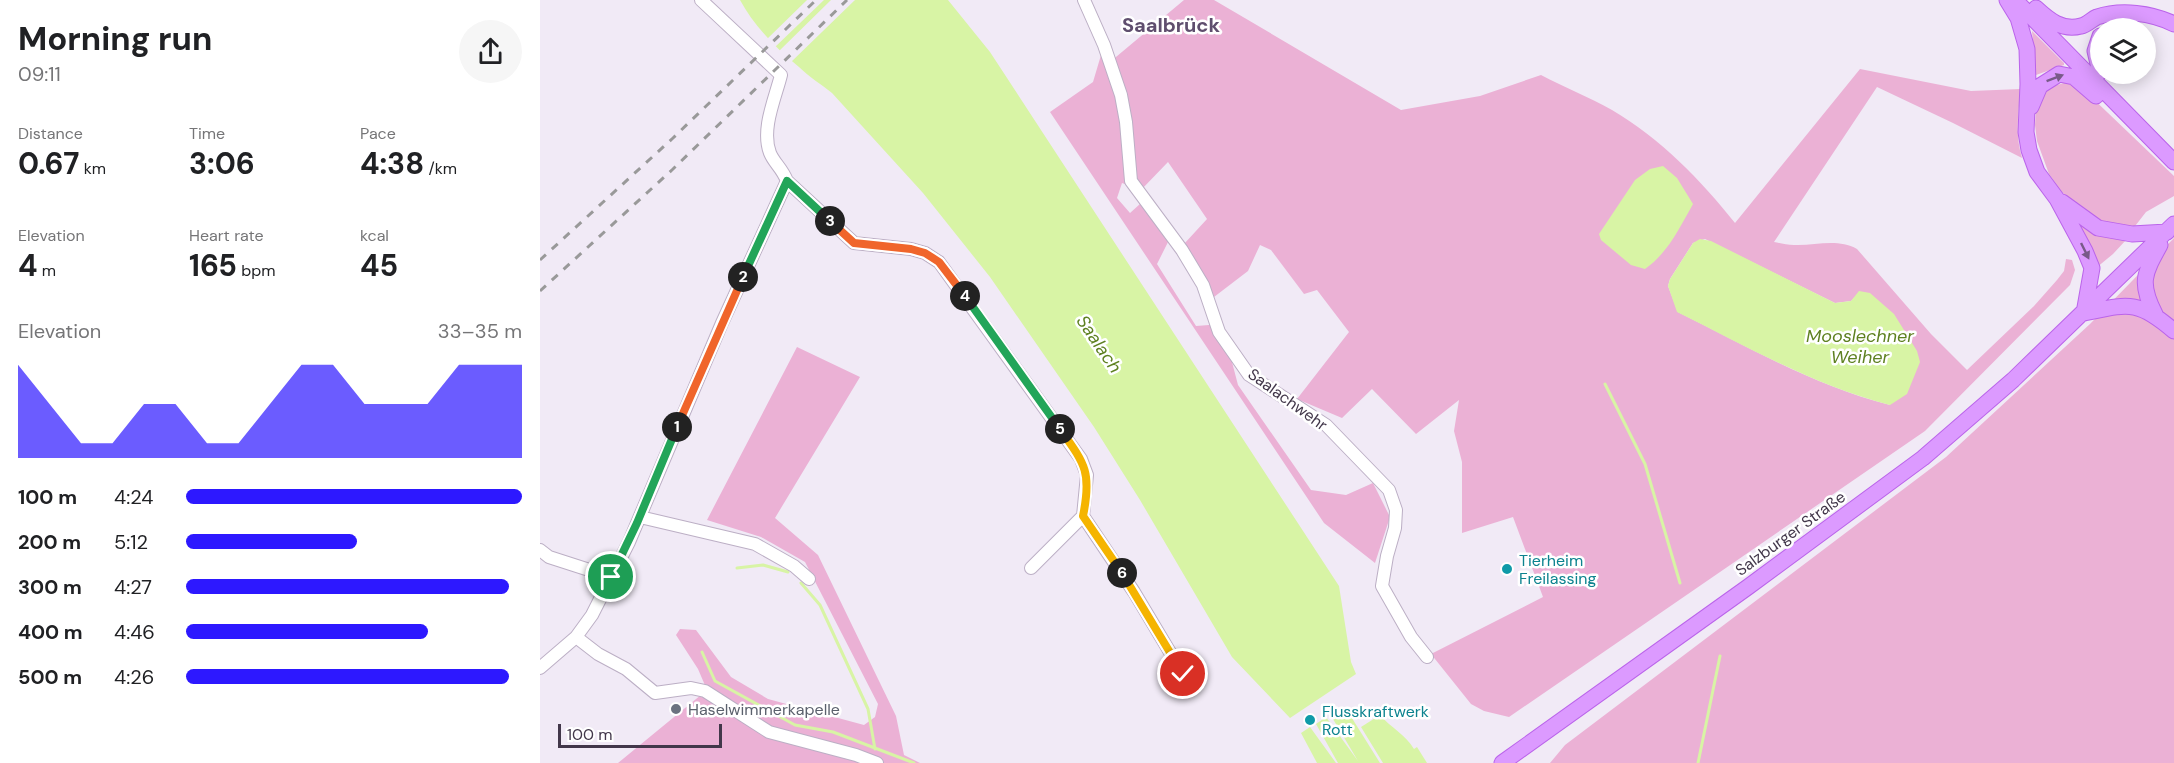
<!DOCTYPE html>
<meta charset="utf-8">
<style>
body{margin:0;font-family:"DM Sans",sans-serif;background:#f6f6f6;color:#202124;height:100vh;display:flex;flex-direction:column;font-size:22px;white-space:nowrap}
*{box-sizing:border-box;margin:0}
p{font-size:20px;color:#757577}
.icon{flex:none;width:33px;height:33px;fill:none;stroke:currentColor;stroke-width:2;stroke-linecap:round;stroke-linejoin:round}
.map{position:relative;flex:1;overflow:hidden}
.sheet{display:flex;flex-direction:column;background:#fff;width:540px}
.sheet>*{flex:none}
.fabs{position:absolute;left:1550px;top:18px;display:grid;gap:12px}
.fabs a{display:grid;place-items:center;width:66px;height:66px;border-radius:50%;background:#fff;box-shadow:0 3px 15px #0003;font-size:30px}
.scale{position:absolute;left:18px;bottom:15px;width:164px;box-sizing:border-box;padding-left:6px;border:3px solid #42374a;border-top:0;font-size:16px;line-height:21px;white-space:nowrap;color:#42374a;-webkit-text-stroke:4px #fff;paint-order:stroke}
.pin{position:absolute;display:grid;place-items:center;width:51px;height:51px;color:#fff;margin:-26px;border:3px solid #fff;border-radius:50%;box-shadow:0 2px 6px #0007}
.km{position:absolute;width:30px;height:30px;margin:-15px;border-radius:50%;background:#222;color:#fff;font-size:16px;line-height:30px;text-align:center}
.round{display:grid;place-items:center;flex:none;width:63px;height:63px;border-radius:32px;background:#f6f6f6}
.headline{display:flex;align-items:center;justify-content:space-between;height:102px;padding:0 18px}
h1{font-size:33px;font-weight:700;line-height:45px}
.metrics{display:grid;grid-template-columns:repeat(3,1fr);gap:9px;height:102px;padding:6px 18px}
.metrics div{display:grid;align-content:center}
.metrics b{font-size:30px;font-weight:700}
.metrics small{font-size:16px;font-weight:400}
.metrics p{font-size:16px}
.chart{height:168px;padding:12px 18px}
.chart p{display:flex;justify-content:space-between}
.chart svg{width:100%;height:108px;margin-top:6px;fill:#2d18ff;opacity:.7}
ul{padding:0 18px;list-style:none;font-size:20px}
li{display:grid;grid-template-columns:96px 72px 1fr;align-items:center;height:45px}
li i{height:15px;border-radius:8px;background:#2d18ff}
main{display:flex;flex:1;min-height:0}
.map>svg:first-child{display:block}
.green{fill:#ebb1d5;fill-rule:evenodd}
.water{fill:#d8f4a5}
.pier{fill:#f1eaf6}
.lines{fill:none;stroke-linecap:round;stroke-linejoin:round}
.stream{stroke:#d8f4a5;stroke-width:3}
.minor-casing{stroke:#bcafc5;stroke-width:14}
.major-casing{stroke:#ba64ea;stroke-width:17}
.minor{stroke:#fff;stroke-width:12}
.major{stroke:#dc9aff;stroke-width:15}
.rail{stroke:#999;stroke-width:3;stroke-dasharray:8 8;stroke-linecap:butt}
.oneway{fill:#785a89}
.split-1-casing{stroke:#fff;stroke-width:12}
.split-2-casing{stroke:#fff;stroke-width:12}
.split-3-casing{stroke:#fff;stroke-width:12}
.split-4-casing{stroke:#fff;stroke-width:12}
.split-5-casing{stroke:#fff;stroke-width:12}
.split-6-casing{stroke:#fff;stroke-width:12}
.split-7-casing{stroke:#fff;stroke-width:12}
.split-1{stroke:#22a559;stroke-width:8}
.split-2{stroke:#f0652b;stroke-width:8}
.split-3{stroke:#22a559;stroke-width:8}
.split-4{stroke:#f0652b;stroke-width:8}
.split-5{stroke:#22a559;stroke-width:8}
.split-6{stroke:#f5b400;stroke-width:8}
.split-7{stroke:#f5b400;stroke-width:8}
.culture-dot{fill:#0f9aa8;stroke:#fff;stroke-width:2}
.worship-dot{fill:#6b7280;stroke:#fff;stroke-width:2}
.labels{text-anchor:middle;stroke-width:5;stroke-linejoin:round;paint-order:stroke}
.street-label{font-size:16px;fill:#42374a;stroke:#fff}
.culture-label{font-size:16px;fill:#0d838f;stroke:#fff;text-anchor:start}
.worship-label{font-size:16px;fill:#5b616d;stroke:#fff;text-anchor:start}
.water-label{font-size:18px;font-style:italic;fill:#5e8121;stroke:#fff}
.quarter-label{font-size:20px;font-weight:bold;fill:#5f4e6e;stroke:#fff}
</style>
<main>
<section class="sheet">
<div class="headline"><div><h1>Morning run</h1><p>09:11</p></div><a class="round"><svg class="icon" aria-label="share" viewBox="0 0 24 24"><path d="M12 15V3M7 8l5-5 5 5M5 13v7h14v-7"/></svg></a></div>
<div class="metrics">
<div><p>Distance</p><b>0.67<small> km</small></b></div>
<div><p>Time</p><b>3:06</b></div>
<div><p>Pace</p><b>4:38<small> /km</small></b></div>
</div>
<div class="metrics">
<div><p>Elevation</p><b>4<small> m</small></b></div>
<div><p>Heart rate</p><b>165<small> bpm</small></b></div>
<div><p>kcal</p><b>45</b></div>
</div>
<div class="chart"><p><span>Elevation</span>33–35 m</p>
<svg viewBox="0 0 160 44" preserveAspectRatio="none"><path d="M0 44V6L10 22L20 38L30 38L40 22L50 22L60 38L70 38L80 22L90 6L100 6L110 22L120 22L130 22L140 6L150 6L160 6V44z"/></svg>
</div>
<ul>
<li><b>100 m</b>4:24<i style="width:100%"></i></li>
<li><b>200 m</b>5:12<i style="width:51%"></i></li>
<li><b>300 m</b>4:27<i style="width:96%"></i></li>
<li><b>400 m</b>4:46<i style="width:72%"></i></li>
<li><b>500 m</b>4:26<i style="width:96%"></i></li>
</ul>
</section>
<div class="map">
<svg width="1634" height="763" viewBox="0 0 1634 763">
<rect width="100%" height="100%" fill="#f1eaf6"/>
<path class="green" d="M644,0h30l187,110 79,-14 61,-21c23,12 48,22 71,35 48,28 89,70 123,113l125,-154 111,22 50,-2c-3,24 -6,46 1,69l-69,-35 -76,-36 -103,155c6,1 13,3 20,3 21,1 43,-7 63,4l74,85 36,36 67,-64 23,-26 7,-9 2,-12 6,1 3,10 -5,15 -145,146 -416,286 -25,-6 -13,-7 -40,-50 112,-57 -30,-80 -51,16v-71l-8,-31 5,-31 -43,34 -44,-45 -30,29 -45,-19 52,-67 -32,-42 -13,4 -33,-44 -11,-5 -12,26 -34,26 -30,-53 23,-25 -39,-57 -27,28 -19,-7 -5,15 13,15 10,-9 28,38 -11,22 39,62 26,-2 16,61 73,105 35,5 27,-12 17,34 -15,46 -51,-40 -274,-411 43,-30 11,-37 6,17zM1165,239l130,64 16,-2 5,-5 34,109c-75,-19 -144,-59 -212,-93l-10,-26 2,-7 23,-36z
M1492,31l32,32v2l-28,10z
M1524,83l8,1 13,7 89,85v20l-28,16 -14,18 -25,-4 -25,-15 -21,-20 -12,-17 -12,-33 -2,-16 1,-16 11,-21z
M1534,220l52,20 -13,14 -17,14z
M1634,238v525h-624l15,-18 381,-288 144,-133z
M257,347l63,30 -85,141 43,37 78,161 8,39 16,8h-302l89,-73 -9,-21 -22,-34 4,-6 16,1 35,47 37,22 96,26 11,-8 3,-13 -73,-142 -44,-25 -54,-17z"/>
<path class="water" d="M200,0h208l42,52 349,534 12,76 5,12 -66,44 -58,-61 -92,-157 -46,-73 -104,-150 -67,-84 -91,-100c-11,-9 -23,-16 -33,-26 -22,-18 -45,-41 -59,-67z
M1123,166l14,12 16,26c-13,23 -25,49 -48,65l-14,-4 -30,-25 -2,-6 36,-54 15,-11z
M1160,239l11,2 124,62 16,-2 8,-10 11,2 24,21 23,37 3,11 -13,32 -17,11c-75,-19 -144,-59 -213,-93l-9,-26 2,-7 23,-36z
M802,707l5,9 3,-1 30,48h-42l-22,-39 10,-7 32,44 -28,-47z
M840,715c10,12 26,20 34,34l3,-2 10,16h-44l-22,-36z
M770,727l26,36h-19l-16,-30z"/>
<path class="pier" d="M267,0h17l-50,48 -8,-8z
M291,0h24l-65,63 -12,-11z"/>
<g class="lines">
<path class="stream" d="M1065,384l40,80 35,119
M197,568l26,-3 25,7
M261,583l19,22 48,104 7,40
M162,652l13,29 80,44 38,7 81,31
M1158,763l22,-107"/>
<defs>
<path id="minor" d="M161,0l80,75c-6,24 -20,54 -11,78 4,10 12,15 17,28l67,62 57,6 14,4 14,9 142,197 6,16 -4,41 51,76 49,82
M544,0l20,45 17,50 5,27 5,59 51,69 21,35 16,47 30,43 77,50 63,65 7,20 -1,18 -8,28 -5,30 29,51 16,20
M100,517l115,27 39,22 15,13
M0,550l9,7 62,20
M491,568l52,-52
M36,637l22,17 28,15 29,24 36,-5 14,3 64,41 87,23 21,8
M0,668l36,-31 16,-22 37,-73 93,-219 65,-142"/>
<path id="major" d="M1467,0l11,18 9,31 1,35 -2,48 3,18 8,22 20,27 28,52 7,17 -8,45
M1475,0l159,162
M1496,8c13,12 26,23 45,18 6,-1 11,-7 16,-9 24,-8 55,-4 77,7
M1560,36l-5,15 5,21
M1491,107l9,-21 19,-12 15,3 22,19
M1522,202l36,26 34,6 35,-2
M1544,313c44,-9 53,-14 90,18
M1615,314c-16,-31 -11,-40 5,-69
M962,763l246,-176 175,-129 90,-78 161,-156"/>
</defs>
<use href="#minor" class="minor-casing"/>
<use href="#major" class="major-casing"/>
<use href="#minor" class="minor"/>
<use href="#major" class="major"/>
<path class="rail" d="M0,260l133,-122 143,-138
M0,291l133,-122 174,-169"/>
</g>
<defs><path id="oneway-solid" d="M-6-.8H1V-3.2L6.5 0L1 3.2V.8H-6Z" transform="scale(1.5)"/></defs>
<g class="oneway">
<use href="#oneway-solid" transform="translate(1515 78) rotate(-21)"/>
<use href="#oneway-solid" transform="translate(1545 251) rotate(64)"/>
</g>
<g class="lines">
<defs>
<path id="split-1" d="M71,577l26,-54 40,-96"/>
<path id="split-2" d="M137,427l66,-150"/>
<path id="split-3" d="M203,277l44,-96 43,40"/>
<path id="split-4" d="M290,221l24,22 57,6 14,4 14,9 26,34"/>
<path id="split-5" d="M425,296l95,133"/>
<path id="split-6" d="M520,429c25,35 32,43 23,87l39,57"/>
<path id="split-7" d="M582,573l61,101"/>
</defs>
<use href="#split-1" class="split-1-casing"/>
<use href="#split-2" class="split-2-casing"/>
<use href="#split-3" class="split-3-casing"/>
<use href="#split-4" class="split-4-casing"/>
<use href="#split-5" class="split-5-casing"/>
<use href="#split-6" class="split-6-casing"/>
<use href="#split-7" class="split-7-casing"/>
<use href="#split-1" class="split-1"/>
<use href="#split-2" class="split-2"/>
<use href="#split-3" class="split-3"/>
<use href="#split-4" class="split-4"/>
<use href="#split-5" class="split-5"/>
<use href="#split-6" class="split-6"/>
<use href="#split-7" class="split-7"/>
</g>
<g class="culture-dot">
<circle cx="967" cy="569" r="6"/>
<circle cx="770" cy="720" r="6"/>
</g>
<circle class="worship-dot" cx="136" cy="709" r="6"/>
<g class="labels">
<g class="street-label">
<text transform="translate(748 399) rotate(36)" y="6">Saalachwehr</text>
<text transform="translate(1250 533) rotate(-36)" y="6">Salzburger Straße</text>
</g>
<g class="culture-label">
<text x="979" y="566">Tierheim<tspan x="979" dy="18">Freilassing</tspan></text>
<text x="782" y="717">Flusskraftwerk<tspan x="782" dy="18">Rott</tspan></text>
</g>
<g class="worship-label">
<text x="148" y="715">Haselwimmerkapelle</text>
</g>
<g class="water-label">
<text x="1320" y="342">Mooslechner<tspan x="1320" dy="21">Weiher</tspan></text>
<text transform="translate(559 344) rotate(56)" y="6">Saalach</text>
</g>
<g class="quarter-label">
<text x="631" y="32">Saalbrück</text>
</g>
</g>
</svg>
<div class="fabs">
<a><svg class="icon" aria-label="layers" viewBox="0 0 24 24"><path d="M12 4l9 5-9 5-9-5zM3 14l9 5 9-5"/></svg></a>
</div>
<div class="scale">100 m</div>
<div class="pin" style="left:71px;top:577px;background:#1e9e55"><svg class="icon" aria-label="arrive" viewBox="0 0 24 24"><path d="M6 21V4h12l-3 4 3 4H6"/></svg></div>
<div class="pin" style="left:643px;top:674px;background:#d93025"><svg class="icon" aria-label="check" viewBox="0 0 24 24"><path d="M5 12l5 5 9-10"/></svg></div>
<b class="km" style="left:137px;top:427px">1</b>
<b class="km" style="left:203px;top:277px">2</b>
<b class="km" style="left:290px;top:221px">3</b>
<b class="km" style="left:425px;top:296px">4</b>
<b class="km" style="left:520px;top:429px">5</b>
<b class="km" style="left:582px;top:573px">6</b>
</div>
</main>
